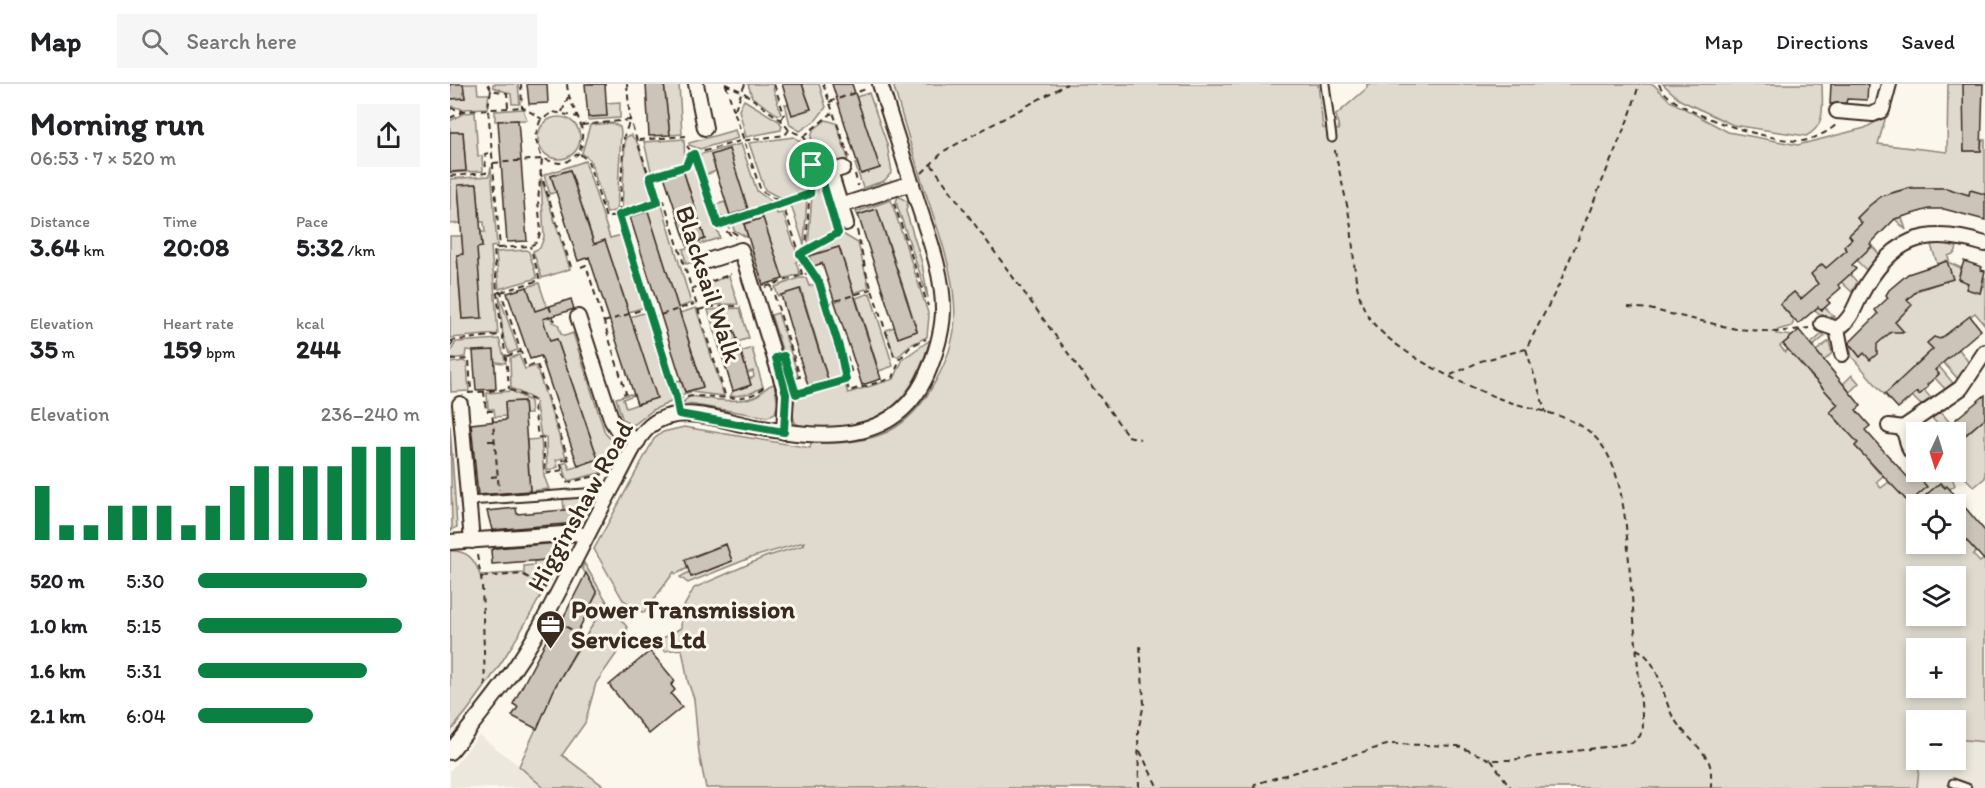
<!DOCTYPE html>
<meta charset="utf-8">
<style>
body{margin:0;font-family:Itim,sans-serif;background:#f6f6f6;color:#202124;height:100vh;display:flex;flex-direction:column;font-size:22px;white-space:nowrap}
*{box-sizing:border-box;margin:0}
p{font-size:20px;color:#757577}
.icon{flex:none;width:33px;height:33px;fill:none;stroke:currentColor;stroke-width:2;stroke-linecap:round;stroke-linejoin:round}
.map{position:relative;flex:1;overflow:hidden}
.details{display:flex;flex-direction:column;background:#fff;width:450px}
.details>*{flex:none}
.needle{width:39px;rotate:184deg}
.controls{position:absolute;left:1456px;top:338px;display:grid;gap:12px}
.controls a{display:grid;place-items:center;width:60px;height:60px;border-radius:0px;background:#fff;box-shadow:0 3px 9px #0003;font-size:30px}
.pin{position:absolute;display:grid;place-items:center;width:51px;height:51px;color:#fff;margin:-26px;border:3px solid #fff;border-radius:50%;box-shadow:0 2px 6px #0007}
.round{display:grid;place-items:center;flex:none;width:63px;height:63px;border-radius:0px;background:#f6f6f6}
.summary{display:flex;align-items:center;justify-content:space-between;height:102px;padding:0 30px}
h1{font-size:33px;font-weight:800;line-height:45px}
.metrics{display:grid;grid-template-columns:repeat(3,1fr);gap:9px;height:102px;padding:6px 30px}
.metrics div{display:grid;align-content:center}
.metrics b{font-size:26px;font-weight:800}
.metrics small{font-size:16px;font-weight:400}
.metrics p{font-size:16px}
.chart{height:168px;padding:12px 30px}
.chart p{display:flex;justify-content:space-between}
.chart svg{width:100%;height:108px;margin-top:6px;stroke:#0b8043;stroke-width:6}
ul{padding:0 30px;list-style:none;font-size:20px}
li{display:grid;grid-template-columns:96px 72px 1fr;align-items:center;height:45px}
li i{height:15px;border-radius:8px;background:#0b8043}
header{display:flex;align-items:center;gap:36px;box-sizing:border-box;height:84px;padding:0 30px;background:#fff;border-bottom:2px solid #e0e0e0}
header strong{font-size:28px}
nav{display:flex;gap:33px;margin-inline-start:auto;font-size:21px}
.search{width:420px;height:54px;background:#f6f6f6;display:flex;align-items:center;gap:15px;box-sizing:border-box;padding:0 21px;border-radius:0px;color:#757577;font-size:22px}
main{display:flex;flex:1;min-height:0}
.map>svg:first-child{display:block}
.built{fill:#ede8dd}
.green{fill:#dfd9ce;stroke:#8d8276;stroke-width:1.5;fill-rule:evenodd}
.building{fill:#ccc4b9;stroke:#3b2a1e;stroke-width:1.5}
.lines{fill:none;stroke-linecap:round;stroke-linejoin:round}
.lane-casing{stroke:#3b2a1e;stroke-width:11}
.street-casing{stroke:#3b2a1e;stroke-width:18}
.path{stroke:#3b2a1e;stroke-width:2;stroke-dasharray:6 4.5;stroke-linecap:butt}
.lane{stroke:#fbf7ec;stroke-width:7}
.street{stroke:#fbf7ec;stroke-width:14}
.route-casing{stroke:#fff;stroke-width:12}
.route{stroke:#0b8043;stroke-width:8}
.labels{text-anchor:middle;stroke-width:6;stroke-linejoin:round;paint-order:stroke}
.street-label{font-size:26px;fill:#3b2a1e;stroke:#fbf7ec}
.poi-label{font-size:26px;font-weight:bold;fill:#3b2a1e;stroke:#fbf7ec;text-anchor:start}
</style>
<header>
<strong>Map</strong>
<div class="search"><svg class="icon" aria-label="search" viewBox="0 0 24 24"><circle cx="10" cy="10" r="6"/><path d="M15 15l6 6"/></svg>Search here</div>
<nav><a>Map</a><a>Directions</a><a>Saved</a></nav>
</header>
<main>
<section class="details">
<div class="summary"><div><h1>Morning run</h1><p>06:53 · 7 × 520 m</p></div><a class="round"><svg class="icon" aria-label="share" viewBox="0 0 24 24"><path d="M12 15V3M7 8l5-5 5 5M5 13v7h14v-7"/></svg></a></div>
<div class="metrics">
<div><p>Distance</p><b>3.64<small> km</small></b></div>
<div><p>Time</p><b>20:08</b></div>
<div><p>Pace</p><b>5:32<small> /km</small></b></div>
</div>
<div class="metrics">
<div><p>Elevation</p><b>35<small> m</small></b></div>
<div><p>Heart rate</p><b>159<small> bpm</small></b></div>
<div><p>kcal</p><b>244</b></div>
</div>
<div class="chart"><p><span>Elevation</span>236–240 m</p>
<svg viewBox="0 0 160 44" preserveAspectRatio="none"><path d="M5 44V22M15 44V38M25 44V38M35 44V30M45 44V30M55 44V30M65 44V38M75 44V30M85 44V22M95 44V14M105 44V14M115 44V14M125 44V14M135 44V6M145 44V6M155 44V6"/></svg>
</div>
<ul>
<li><b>520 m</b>5:30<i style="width:76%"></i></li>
<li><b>1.0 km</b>5:15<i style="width:92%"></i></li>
<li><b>1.6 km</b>5:31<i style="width:76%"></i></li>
<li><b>2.1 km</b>6:04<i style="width:52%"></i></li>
</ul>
</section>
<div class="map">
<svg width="1535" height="704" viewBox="0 0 1535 704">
<rect width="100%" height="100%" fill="#fbf7ec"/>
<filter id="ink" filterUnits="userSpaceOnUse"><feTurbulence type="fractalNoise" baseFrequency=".0167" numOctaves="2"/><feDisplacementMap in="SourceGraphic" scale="12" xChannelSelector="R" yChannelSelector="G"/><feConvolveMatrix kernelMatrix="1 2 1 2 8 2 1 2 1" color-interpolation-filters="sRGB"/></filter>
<g filter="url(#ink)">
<path class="built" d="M29,651l40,31 25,22h-94v-17z
M1506,655l29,3v46h-68l3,-29h36z"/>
<path class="green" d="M13,0h14l1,10h11l-2,14 -24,1 -13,-3v-7l15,-1z
M43,0h25l2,20h-8l-1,-10 -18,-7z
M214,0h15l3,50 -12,1z
M298,0h24l9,30 -3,1 -26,-18z
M352,0h17l7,23 -10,13 -16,11 -10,-6 -5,-21 26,4z
M443,0h425l5,44 16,2 -3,-15 31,-27v-4h286l17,17 58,31 70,13 67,-17 21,-12 -8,28 69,8 1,-68h16v67h17l1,-11h3v63l-5,-10 -9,-3 -4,12 -26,-14h-17l-5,22 -7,-23 -18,5 12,38 -11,-11 3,-2 -20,-19 -21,20 5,5 -13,12 3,4 -8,7 7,8 -5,4 -4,-4 -11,11 19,9 7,8 -5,10 -29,-27 -11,9 14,19 -8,14 4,3 3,-3 10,11 -16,-4 -8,-9 -3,3 -14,-16 -14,12 14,16 -2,6 -14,4 -2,4 17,2 -13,10 5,6 5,-4h16l16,-14 3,2 -13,11 -4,24 14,-12 -6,-8 13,-10 3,12 -22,22 11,11 10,-9 3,4 -9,9 9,11 14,-11 -5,-6 9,-9 7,8 -29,29 10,12 15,-13 11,25 -11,10 11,11 7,-6 3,3 -7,7 10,12 13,-11 3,4 -19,16 5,6 8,-6 5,5 13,-11 4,5 -8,6 6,7 -5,4 5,5 18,-16 -5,-6 9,-9 10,7 5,-5 -3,-3h13v-28l5,-5 -11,-12 -3,2 -4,-4 -3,3 -8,-9 9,-6 16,19 4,-4 6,7 18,-16v60l-11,9 -16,-17 -7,6 4,9 -5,4 -10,-6 -14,12 8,9h-17v39h39l4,-9 20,14 -7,7 7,7 5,-4v184l-29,-3v-19h-39v39h3l-3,29h-1211l-7,-34 -5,-55 -6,-17 -6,-33 -18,2 -6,-10 23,-13 1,-18 12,-22 71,-31 39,-12v-3l-54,16 -62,25 -8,-6 9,-5 3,5 40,-16 -7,-17 -40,15 3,9 -12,6 -2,-2 -30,41 -21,-13 -29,-51 60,-110 9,-7 21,-5 126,21 1,-5c54,1 90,-4 120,-54 11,-18 20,-38 23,-59 5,-48 -15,-97 -30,-142 -11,-34 -21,-69 -31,-104zM1467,492h39v39h-39zM1467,564h39v39h-39z
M1213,0h159c0,20 5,42 -16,52l-73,-11 -53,-25z
M419,9l18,51 5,28 -8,9 -21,7 -8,-24 2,-1 4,11 19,-6 -24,-71z
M294,16l35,21 3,5 -1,4 -35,7 -7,-27z
M170,18v16l-32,2v-3l19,-1 -1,-13z
M73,25l4,11 -32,1v-10z
M25,28l3,44h4l1,15 -33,2 16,-3 -3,-38h-13v-11l14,-8z
M88 54a21 21 0 1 1 42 0a21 21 0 1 1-42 0Z
M376,36l10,3 12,36 -23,7 -4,-13 -10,-15 2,-8z
M162,39l8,4 1,5 -4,78 -10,3 -17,-53 -8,-7 8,-28z
M285,46l3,8 -38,11 -11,-4v-2z
M181,51l6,7 19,59 -32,11 -2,-1 3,-71 1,-3z
M344,53l15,11 6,13 -6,3 -2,29 -23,7 -19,-10 -16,-47z
M234,55l1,25 -33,11 -8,-33z
M291,60l16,47 19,14 -48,15 -10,-5 -3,-10 10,-3 5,13 18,-6 -37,-54 5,16 -11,4 -5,-16 1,-5z
M244,75l26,79 -27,8 4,15 -11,3 -3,-15 4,-1v-3l18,-6 -22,-69 6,-2z
M135,77l25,77 12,-3 23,72 -16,5 -24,-71 -16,5 4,-6 -23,-70 -19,6 5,16 -6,2 -6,-19z
M41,83l6,79 -6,1 7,87 -48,4v-102h12l1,13 19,-2 -1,-15h4l-1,-10h-4l-3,-38 -19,2 3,37 -11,1v-45l39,-3zM27,169l4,65 -19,1 -5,-64z
M366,83l20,65 -28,15 6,-79z
M91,94l29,91 -28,9 -9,-27 7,-3 4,-11z
M448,112l10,6 -2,9 16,52 6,35 -32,-96z
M357,113l-3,48 -14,-43z
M441,116l38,116 -2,21 -17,8 -12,12 -4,-2 -8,-25 8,-3 4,10 19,-6 -20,-63 -5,1 -2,-5 5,-2 -18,-53 -19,6 -2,-3z
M212,121l29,98 -13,5 -30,-96 -15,2z
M325,125l2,5 6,-1 16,46 -3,3 4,12 -17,5 -20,-61 -19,6 4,14 -14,-8 -2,-6z
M391,149l17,10 11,45 -15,5 -15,-46 -30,9 -2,-3z
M1492,159l15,4 -2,6 -7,3 2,7 11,5 -3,11 10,4 12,10 5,-16v48l-10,-12 -37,28 -4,-4 -6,5 10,13 -5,4 20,24 -8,6 -10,-11 4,-4 -4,-4 3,-2 -11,-13 -12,10 11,13 -10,13 3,4 5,-5 7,8 -10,7 -23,-23 -12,11 4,8 -38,-44 -3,-13 11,12 4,-3v-17l35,-7 -4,-7 5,-5 -8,-9 15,-8 4,-22 8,12 33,-11 -6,-19 -8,6 -7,-21z
M1423,163l6,7 -13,16 -9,-9 10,-13 2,2z
M76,166l3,2 8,26 -38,11 -3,-37z
M279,192l9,28 -30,1 -6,-20z
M349,194h7l3,8 7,-2 27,95 -14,4 -17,-58 -5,1 -1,-5 4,-2 -9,-30 -23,7 -3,-9z
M89,199l13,39 6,2 3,10 4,2 8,-3 32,100 13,14 1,5 -11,19 -40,10 -6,-17 5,-2 3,7 28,-10 -41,-120 -18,6 1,-19 -13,-39z
M420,209l23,73 -14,5 -23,-73z
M49,211l19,55 -9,3 -6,-17z
M246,224l28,88 -34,-4 -11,4 -5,-14 7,-2 4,12 18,-6 -23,-73z
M290,224l9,30 -11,4 -4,-12 -18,6 -8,-26z
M197,228l28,88 -22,10 -18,14 -5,1 -8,-7 -6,-20 14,-4 4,1 -11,4 3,9 30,-10 -26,-81z
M328,229l20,62 -4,1 -5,-19 -6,-4 -12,-38z
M49,255l7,24c-18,1 -27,-14 -40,-13l-1,7 -15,2v-6l6,-11z
M480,256c-15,52 -38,82 -94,87 -13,1 -30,3 -41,-4l-3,-10 3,-17 49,-14 4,11 46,-14 9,-20z
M302,264l11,39 -12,6 -21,4 3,-6 18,-6 -2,-6 5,-2 -1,-6 -6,2 -6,-21z
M1509,265l10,14 -11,16 -15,-17 10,-12 2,2z
M69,271l6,14 11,-3 30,91 -10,3 2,7 -11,4 -1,-34 -5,-1 -6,-36 -24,-12 -1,-30z
M14,277l3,3 2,27 -18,1 -1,-29z
M324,300l4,19 -3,10 -7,4 -86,-14 8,-7c21,3 43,8 64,1 8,-3 11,-11 20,-13z
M62,307l18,10 1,13h-6l-1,-13 -19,1 1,14 -11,1 -1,-8h-6l-1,-16z
M0,342l7,101 -7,4 2,-4z
M91,355l3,37 5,13 -19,2 -3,-51z
M143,413l-12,26h-4l-1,-14 -12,1 -1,-11z
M108,460h11l-19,37 -9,-6 -4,6 9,5c-28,53 -57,100 -96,146v-181c17,-1 25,8 30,24l44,-2v-7l10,-1v-4l25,-2z
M134,479l23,39 20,25 1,10 -32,46 -11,40 -23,32 44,33h-62l-25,-22 37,-81 45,-74 -10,-6 5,-10 -8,-4 6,-4 -12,-19z"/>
<path class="building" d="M0,0h13l2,14 -15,1z
M77,0h20l1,19 -19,1z
M135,0h20l2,32 -19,1z
M196,0h18l6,51 -21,1z
M332,0h20l9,25 -19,6z
M382,0h20l28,84 -19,6z
M1381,0h37l-1,16 -20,-1 -1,4 -16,1z
M1513,0h20l-2,67h-17z
M68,36l9,121 -20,1 -9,-121z
M0,48h13l3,39 -16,1z
M279,65l19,60 -18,6 -19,-60z
M120,86l24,74 11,-4 52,158 -20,6 -48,-147 -11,4 -27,-85z
M233,86l22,69 -18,6 -23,-69z
M27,100l5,63 -5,1 5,70 -20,1 -5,-64 6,-1 -5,-69z
M1459,104h37l23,7 1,-5 15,4v26l-41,-11h-15l-34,10 -25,25 2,2 -20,19 4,4 -18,16 3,3 -14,12 3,3 -8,7 -4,-3 -20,17 -18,-20 14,-12 7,7 17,-15 -7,-10 11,-10 4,4 21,-18 -3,-4 8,-7 -3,-4 13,-12 -5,-5 13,-13 12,-9z
M427,125l40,122 -19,7 -40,-123z
M198,127l55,176 -18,5 -55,-175z
M313,134l20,61 -20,6 -19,-61z
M389,163l42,132 -19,6 -40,-122 -10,4 -3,-11z
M1497,177l6,18 -34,10 -12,11 5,5 -17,17 9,10h-13l-14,12v10l-7,6 -6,-7 -4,4 -11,-14 29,-29 -3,-4 13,-12 -2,-3 3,-5 19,-16z
M1514,177l18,6 -1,3 4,1 -5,22 -14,-4 2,-6 -10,-4z
M77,203l8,24 36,-12 3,10 -31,10 7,22 7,-2 41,120 -20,7 -37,-110 -11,3 -23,-66z
M350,205l29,94 -20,6 -28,-94z
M1520,232l11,14 -43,37 -3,3 4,4 -12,11 1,2 -9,8 -2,-3 -19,16 -13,-14 48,-45 -6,-6 7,-6 6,2z
M284,246l17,55 -18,6 -17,-55z
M1349,246l62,76 -5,4 14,16 -5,4 46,51 6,-6 10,12 -18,16 -54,-57 3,-3 -28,-31 8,-7 -55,-61z
M44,266l2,39 -20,1 -3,-39z
M1535,311v23l-29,25v-24z
M74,317l6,90 -52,4 -7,-71 35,-4 -1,-18z
M1490,399l5,5 2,-2 38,45v30l-29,-32v-25h-22l-8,-9z
M66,424l1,6 59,-5 1,14 -85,7 -5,-19z
M108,459l2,16 -68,5 -1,-14 5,-2z
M276,460l6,17 -41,16 -6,-17z
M136,489l11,20 -20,40 7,4 -28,48 -19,44 -25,-13 6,-9 -5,-3 43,-82 4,2z
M200,567l25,30 -4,4 4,5 -4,4 11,13 -33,27 -40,-49z"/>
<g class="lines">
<defs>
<path id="lane" d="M875,0l7,54
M18,417l131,-9 8,5
M1503,699l14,5"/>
<path id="street" d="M246,0l9,44
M1387,27l36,3 9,-4 7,-26
M393,84l-13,4 16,51
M390,122l72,-23
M251,179l40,-13 45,144 -2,38
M128,233l34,104 5,8 21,12
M1372,240l15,5 5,25
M1387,245c13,-8 17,-20 23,-33 31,-58 64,-71 125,-52
M10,320l12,137
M1439,342l14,2 7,22
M1453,344l58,-40 24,-36
M0,458l127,-9 8,4
M0,668c32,-40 65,-79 90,-125 27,-50 51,-101 78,-150 9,-16 18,-39 32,-51 27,-23 70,-6 101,0 70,13 148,23 179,-59 7,-18 13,-38 13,-58 0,-34 -13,-69 -24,-102 -13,-41 -26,-82 -39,-123"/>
</defs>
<use href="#lane" class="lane-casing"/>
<use href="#street" class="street-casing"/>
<path class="path" d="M38,0l3,6 16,3 1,14
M71,0l1,23 20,12
M117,0c2,28 23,37 12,69l9,8 18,57 13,-3 59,187
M177,0l3,36 28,82 6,-1 62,197
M275,0l18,8 38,28 8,10 14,6 18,26
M295,0l-11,27 27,80 21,12 18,51 19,28 21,68 6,30
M324,0l10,30 -3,6
M373,0l26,73
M1209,0c10,29 112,57 141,57 11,0 30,-10 37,-17
M276,1l8,26
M41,6l-3,17 12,141h-6l3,44h4l25,75 11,-3 33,100
M379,18l37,-13
M0,24l14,3 58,-4
M112,28l6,-15
M0,34l14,-7
M132,41l48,-5 -6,16 -5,79 39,-13
M354,52l28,-23
M189,56l47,-4
M237,62l10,14 21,65 9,-2 3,7 9,6
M43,79l49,-4 17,4 7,-1 13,-9
M481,80l197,272 12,3
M90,87l32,99
M472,89l22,-22 123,-67
M405,90l3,12
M0,92l36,-3 -1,-19 8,-2
M200,93l36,-11 4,-10 4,-2 46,-13 45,-6 4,-5
M444,119l34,103
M278,139l82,-29
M268,141l17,13
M407,146l9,42 28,84 6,3
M50,164l30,-2 7,-4 4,-11 -3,-30 4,-42 -7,-22 5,-16 13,-9 25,5
M356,167l5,-86 9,-4
M350,170l37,-20
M131,183l5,-2 40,128 -7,2
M352,191l-2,-11 4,-4
M321,201l29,92 -6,1
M315,203l46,-15
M241,205l40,-15
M47,208c3,33 10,64 12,97
M51,208l39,-12 -10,-34
M376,220l46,-15
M99,222l5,14 5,2
M1178,223l21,2 87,20 41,3 32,-4
M249,226l10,-3 32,-1
M201,234l43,-14
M154,238l43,-14
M0,257l50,-6
M0,263l4,-6
M1076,265l20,64
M390,266l6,2 6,22 -7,2
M57,272l13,-4
M0,276l19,-1 2,32
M1001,291l30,-14 45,-12 33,-64 72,-173 8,-28
M34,307l2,20h6l7,79
M18,309l41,-4 24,11 5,37 5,1 2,36 17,-4
M349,310l47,-14 3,11 44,-13 7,-19 11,-13 15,-7
M227,316c24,-12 74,11 89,-17
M38,357h7
M118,375l-8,2 6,22 38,-9
M41,393l7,-1
M27,471l5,28 3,103
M32,493l40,-3 24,14
M107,538l19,10
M1186,565c22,9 26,44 35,64 9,19 27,30 37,47 4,7 3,20 3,28
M690,667l18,37
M1041,676l20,28
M689,704l-1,-57 6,-27 -4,-59
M804,704l1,-4 135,-40 68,2 33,14h20l121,-17 8,-7 3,-9 -17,-201c-4,-29 -9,-67 -31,-89 -24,-25 -67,-27 -97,-39 -38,-15 -98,-43 -125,-75 -21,-26 -18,-65 -22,-96 -4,-27 -12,-54 -17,-81"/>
<use href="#lane" class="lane"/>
<use href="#street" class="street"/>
</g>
</g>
<g class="lines" filter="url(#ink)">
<defs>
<path id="route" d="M244,70l24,71 92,-31 2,-29 5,-2 21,70 -38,21 19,28 21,68 6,30 -50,14 -12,-38 -8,2 10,36 -2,38 -105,-18 -3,-17 -57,-182 39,-13 -8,-25 36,-11 4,-10z"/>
</defs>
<use href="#route" class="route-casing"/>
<use href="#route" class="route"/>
</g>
<defs>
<symbol id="office-pin" viewBox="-11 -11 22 30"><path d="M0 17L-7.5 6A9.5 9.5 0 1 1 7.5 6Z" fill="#3b2a1e" stroke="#fbf7ec"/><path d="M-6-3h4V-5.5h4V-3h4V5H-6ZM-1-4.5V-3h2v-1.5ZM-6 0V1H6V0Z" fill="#fff"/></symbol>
</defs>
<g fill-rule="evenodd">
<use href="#office-pin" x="84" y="524" width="33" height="45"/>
</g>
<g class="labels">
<g class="street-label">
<text transform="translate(259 200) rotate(72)" y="9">Blacksail Walk</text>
<text transform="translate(130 422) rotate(-61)" y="9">Higginshaw Road</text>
</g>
<g class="poi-label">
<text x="121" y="534">Power Transmission<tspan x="121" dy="30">Services Ltd</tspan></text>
</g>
</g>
</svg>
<div class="controls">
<a><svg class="needle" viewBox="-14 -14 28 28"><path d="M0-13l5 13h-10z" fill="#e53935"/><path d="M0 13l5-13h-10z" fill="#757577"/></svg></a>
<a><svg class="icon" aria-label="locate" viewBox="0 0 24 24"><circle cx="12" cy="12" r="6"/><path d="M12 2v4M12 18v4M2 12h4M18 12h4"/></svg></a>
<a><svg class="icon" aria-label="layers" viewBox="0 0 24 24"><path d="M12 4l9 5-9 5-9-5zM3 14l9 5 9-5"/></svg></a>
<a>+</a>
<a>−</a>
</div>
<div class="pin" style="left:362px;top:81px;background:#1e9e55"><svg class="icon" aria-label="arrive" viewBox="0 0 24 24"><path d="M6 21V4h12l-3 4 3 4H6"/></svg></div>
</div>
</main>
